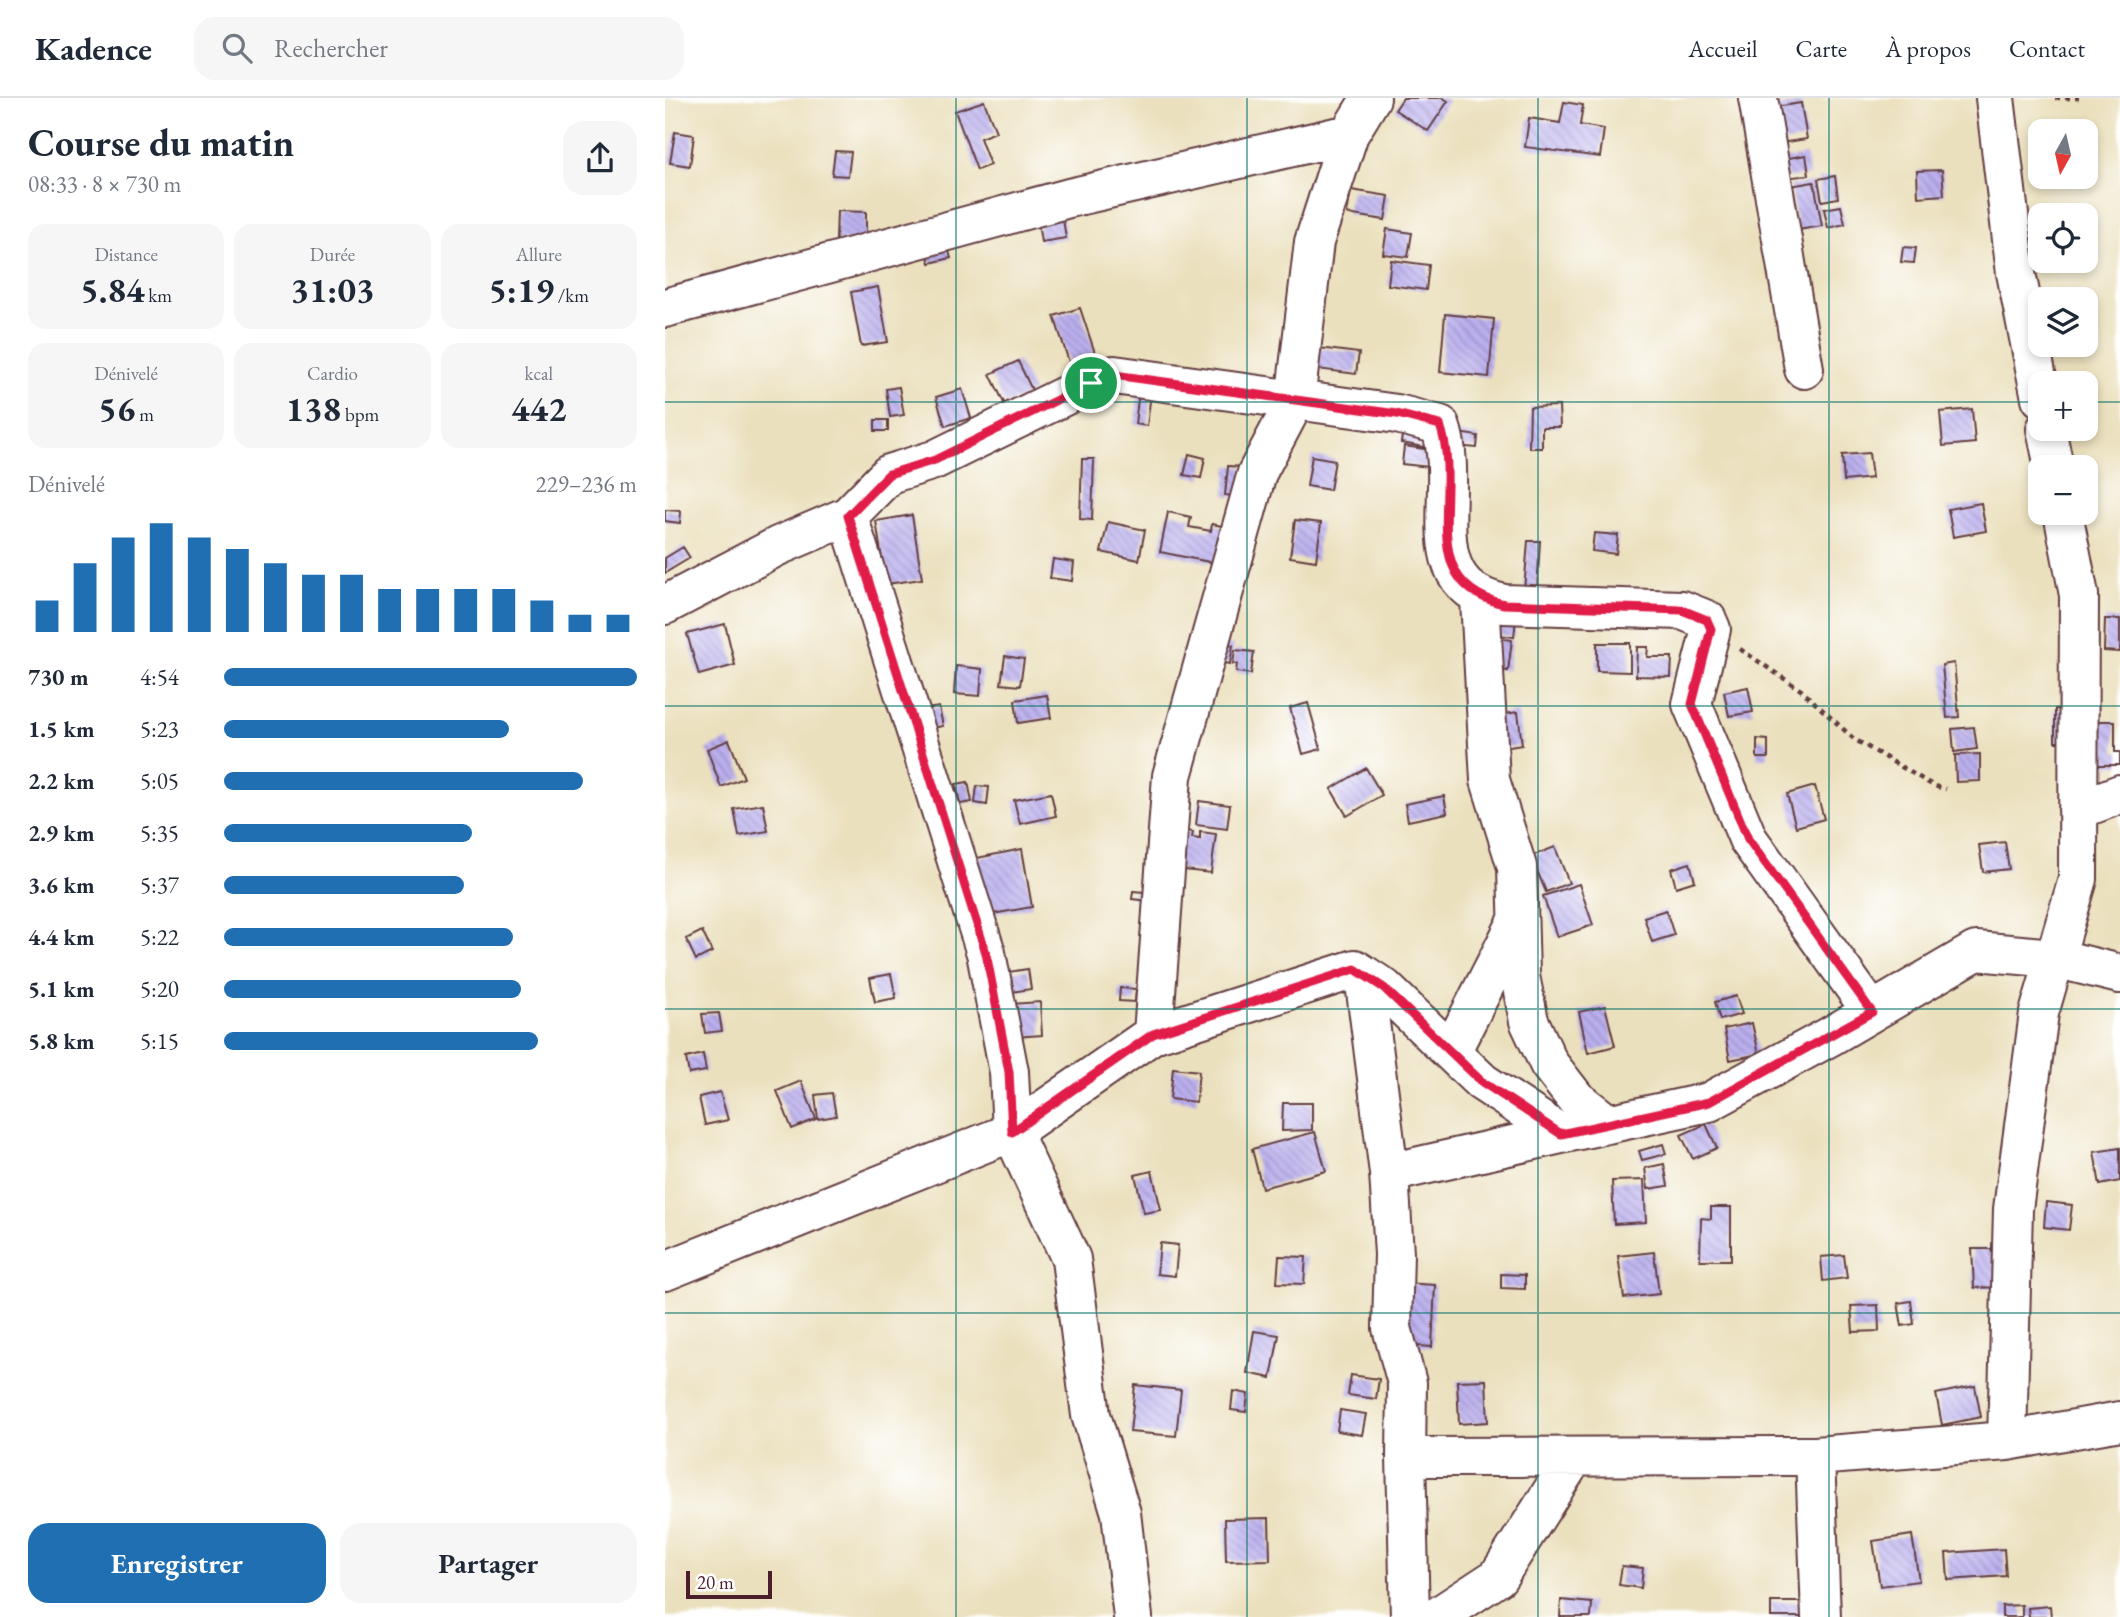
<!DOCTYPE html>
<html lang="fr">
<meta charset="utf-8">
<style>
body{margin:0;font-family:"EB Garamond",serif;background:#f6f6f7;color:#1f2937;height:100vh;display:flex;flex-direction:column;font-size:26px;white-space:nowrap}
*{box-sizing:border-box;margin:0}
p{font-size:23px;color:#747a83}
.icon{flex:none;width:38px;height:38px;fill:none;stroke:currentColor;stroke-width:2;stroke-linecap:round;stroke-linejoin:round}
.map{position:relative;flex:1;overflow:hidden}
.side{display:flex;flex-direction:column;background:#fff;width:665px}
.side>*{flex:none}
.needle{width:46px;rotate:188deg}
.controls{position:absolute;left:1363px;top:21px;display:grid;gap:14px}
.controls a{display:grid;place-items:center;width:70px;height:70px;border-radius:14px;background:#fff;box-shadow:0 4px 10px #0003;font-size:35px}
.scale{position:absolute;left:21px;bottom:18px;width:86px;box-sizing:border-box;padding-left:7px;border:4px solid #4a1f2b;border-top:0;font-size:19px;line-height:24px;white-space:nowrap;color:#4a1f2b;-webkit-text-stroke:5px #fff;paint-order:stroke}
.pin{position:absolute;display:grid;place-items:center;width:60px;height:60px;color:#fff;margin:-30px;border:4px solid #fff;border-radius:50%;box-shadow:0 2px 7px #0007}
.round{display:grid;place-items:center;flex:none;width:74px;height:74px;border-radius:21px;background:#f6f6f7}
.overview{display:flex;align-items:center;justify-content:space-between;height:119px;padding:0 28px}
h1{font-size:38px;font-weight:700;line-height:52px}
.metrics{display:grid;grid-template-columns:repeat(3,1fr);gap:10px;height:119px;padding:7px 28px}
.metrics div{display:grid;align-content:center;border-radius:18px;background:#f6f6f7;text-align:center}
.metrics b{font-size:35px;font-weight:700}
.metrics small{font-size:19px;font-weight:400}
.metrics p{font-size:19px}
.chart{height:196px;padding:14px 28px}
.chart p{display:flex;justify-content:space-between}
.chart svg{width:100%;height:126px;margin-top:7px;stroke:#1f6fb2;stroke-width:6}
.action{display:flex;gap:14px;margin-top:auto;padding:14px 28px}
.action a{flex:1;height:80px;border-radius:21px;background:#1f6fb2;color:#fff;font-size:28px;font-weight:700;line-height:80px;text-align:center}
.action a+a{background:#f6f6f7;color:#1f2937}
ul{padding:0 28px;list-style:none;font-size:23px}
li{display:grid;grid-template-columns:112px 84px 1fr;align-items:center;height:52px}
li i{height:18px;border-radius:9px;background:#1f6fb2}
header{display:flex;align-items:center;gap:42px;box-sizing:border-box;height:98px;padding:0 35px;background:#fff;border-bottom:2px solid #e0e1e3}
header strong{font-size:33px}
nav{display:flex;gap:38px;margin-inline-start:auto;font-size:24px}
.search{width:490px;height:63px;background:#f6f6f7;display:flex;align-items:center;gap:18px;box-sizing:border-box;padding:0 24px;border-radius:21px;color:#747a83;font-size:26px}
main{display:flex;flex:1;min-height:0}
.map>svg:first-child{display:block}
.building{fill:url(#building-back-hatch)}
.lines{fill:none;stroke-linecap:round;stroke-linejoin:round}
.minor-casing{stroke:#623c41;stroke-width:42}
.path{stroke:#623c41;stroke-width:4.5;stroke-dasharray:5 5;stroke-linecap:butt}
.minor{stroke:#fff;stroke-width:38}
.route-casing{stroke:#fff;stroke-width:14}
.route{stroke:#e11d48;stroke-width:9}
.grid{fill:none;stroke:#0f766e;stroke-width:2;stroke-opacity:0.55}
</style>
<header>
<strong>Kadence</strong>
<div class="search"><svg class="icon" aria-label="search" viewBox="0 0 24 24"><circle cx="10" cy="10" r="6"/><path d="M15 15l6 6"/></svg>Rechercher</div>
<nav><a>Accueil</a><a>Carte</a><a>À propos</a><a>Contact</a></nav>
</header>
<main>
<section class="side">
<div class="overview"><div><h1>Course du matin</h1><p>08:33 · 8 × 730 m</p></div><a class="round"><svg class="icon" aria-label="share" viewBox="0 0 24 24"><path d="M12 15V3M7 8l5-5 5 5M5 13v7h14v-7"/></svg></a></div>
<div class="metrics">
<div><p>Distance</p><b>5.84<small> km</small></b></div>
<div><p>Durée</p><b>31:03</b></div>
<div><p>Allure</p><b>5:19<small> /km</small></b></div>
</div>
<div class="metrics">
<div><p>Dénivelé</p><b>56<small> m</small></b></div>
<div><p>Cardio</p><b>138<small> bpm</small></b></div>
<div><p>kcal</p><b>442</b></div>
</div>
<div class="chart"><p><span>Dénivelé</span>229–236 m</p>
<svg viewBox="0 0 160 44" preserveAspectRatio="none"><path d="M5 44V33M15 44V20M25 44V11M35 44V6M45 44V11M55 44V15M65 44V20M75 44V24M85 44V24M95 44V29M105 44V29M115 44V29M125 44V29M135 44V33M145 44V38M155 44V38"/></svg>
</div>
<ul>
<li><b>730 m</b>4:54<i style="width:100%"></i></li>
<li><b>1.5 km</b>5:23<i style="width:69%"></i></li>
<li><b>2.2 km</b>5:05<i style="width:87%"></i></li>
<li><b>2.9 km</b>5:35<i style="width:60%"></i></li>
<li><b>3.6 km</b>5:37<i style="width:58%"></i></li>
<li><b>4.4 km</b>5:22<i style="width:70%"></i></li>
<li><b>5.1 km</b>5:20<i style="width:72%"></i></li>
<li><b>5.8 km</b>5:15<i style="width:76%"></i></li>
</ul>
<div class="action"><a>Enregistrer</a><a>Partager</a></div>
</section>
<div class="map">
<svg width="1455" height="1519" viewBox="0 0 1455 1519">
<defs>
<pattern id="building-back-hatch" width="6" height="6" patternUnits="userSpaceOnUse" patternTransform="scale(1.75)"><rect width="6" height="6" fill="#bbb0ef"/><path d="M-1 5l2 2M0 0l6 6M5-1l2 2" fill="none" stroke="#9a8fc2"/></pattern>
</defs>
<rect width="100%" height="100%" fill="#fff"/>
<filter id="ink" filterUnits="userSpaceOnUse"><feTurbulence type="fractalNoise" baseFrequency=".0143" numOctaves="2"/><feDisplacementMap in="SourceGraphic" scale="14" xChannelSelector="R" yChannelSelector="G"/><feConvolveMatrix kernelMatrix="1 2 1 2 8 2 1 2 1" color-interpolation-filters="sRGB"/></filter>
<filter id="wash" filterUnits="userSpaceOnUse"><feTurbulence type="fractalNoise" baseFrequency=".00686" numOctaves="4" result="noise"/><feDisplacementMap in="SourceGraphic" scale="28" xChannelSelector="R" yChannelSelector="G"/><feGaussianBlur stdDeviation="1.57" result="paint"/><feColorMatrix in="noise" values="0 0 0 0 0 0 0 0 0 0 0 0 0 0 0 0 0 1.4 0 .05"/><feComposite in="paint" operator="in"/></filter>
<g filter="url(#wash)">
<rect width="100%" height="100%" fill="#ebe0bd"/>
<g id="blocks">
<path class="building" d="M738,0h40l5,3 -20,30 -33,-21z
M319,3l12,31 -16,6 10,27 -13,5 -22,-59z
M899,4l19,3 -3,20 24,4 -4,28 -75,-10 4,-29 31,5z
M1136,5l6,36 -27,4 -5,-36z
M10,34l19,3 -4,31 -20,-3z
M170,53l16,1 -3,24 -16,-1z
M1141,57l3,20 -23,3 -3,-19z
M1277,72l2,25 -26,2 -1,-26z
M1170,78l3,22 -16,3 -4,-22z
M1149,84l8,44 -24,4 -8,-44z
M686,92l38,6 -4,24 -38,-6z
M1176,108l4,18 -17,4 -4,-19z
M172,113l29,1v29h-30z
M397,115l4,25 -25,4 -4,-25z
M722,131l25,4 -4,24 -25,-3z
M282,147l4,13 -21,5 -4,-13z
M1238,149l13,1 -2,15 -13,-1z
M726,162l38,5 -3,25 -38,-5z
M213,189l10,55 -27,4 -10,-54z
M415,210l16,48 -26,9 -16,-49z
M780,216l49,5 -5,58 -49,-5z
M654,250l40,5 -3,21 -39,-5z
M353,263l15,31 -28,13 -15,-31z
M234,289l5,28 -14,2 -4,-28z
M297,291l9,29 -26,8 -9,-29z
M474,293l12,2 -4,33 -12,-2z
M894,308l1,21h-18v21h-13l1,-41z
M1307,311l3,34 -32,3 -3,-34z
M210,322h13v11h-13z
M739,323l30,5 -4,22 -29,-5z
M793,335l20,3 -1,12 -21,-2z
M739,348l27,4 -2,17 -27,-3z
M1204,355l3,25 -28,3 -2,-26z
M524,356l16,4 -4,20 -17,-3z
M647,358l23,4 -5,30 -23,-4z
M417,361h12l-2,61 -12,-1z
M563,368l15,1 -3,30 -15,-2z
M1316,405l5,28 -33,6 -5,-28z
M0,412l16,1 -1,12 -15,-2z
M503,414l23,5 -2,10 22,4 1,-7 20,4 -8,37 -64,-13z
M247,417l10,64 -36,5 -10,-63z
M630,422l26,3 -5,38 -26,-4z
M443,424l37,8 -6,30 -38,-8z
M929,435l24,2 -2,19 -24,-3z
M863,443h12l-3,49h-13z
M18,449l7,11 -25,15v-15z
M388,461l21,3 -2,19 -22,-3z
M837,519l14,2 -2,18 -15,-2z
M1440,521h15v33l-16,-1z
M60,526l10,41 -36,10 -12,-41z
M834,540l13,2 -4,31 -13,-2z
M932,545h33v29l-33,-1z
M562,546l6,1 -3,19 -18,-3z
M972,549h11l-1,10h25l-1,20 -35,-1z
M570,552l19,2 -3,22 -15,-2 1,-8h-4z
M340,558l19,3 -4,27 -19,-2z
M1289,565l5,54 -12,1 -5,-53z
M291,568l26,3 -2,27 -26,-2z
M1083,589l5,25 -24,4 -5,-24z
M382,597l4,23 -33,5 -3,-23z
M643,605l13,46 -18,5 -13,-46z
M274,609l4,19 -15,3 -3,-20z
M1390,611h13l1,33h-14z
M853,614l4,33 -25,4 -5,-33z
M1426,623h24v31h5v13h-28z
M1309,629l3,22 -23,3 -2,-23z
M1092,641l11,1v18h-11z
M64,642l15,38 -23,9 -14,-38z
M1315,656v27l-24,1 -1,-27z
M701,670l16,27 -35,21 -16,-27z
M303,684l4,20 -12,2 -4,-20z
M312,688l12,1 -2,18 -12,-2z
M1150,688l9,33 -28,8 -9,-33z
M386,695l5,23 -36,8 -6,-24z
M779,698l3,17 -39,8 -3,-17z
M534,703l31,4 -3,24 -31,-4z
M98,706l5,27 -29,5 -5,-27z
M515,732l13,2 -1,6 8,1v-7l16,2 -5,39 -36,-4z
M1340,744l4,27 -26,3 -4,-27z
M890,749l14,36 -23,9 -15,-36z
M357,751l10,58 -45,8 -10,-57z
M1025,765l5,18 -19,6 -5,-18z
M914,786l14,41 -36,12 -14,-41z
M468,793l11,1 5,9 -17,-2z
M1001,812l8,25 -22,7 -8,-25z
M37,833l10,21 -16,8 -10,-21z
M363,871l3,20 -26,4 -3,-20z
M226,876l5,24 -21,4 -5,-24z
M455,890l16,1 -1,13 -16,-1z
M1071,898l6,18 -22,6 -5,-18z
M375,904l2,33 -28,2 -3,-33z
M940,908l10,40 -27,7 -9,-41z
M54,915l3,18 -17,2 -3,-19z
M1087,925l7,31 -29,6 -6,-31z
M38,956l3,17 -17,3 -3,-16z
M508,970l26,3 -3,31 -26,-3z
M136,983l15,38 -24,10 -15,-38z
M55,994l8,28 -23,5 -6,-28z
M167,995l4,23 -18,3 -3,-24z
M618,1005h29v27l-30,1z
M1041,1026l11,24 -24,11 -12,-24z
M650,1034l11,39 -64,17 -10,-39z
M998,1046l3,10 -24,6 -3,-9z
M1455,1050v33l-20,4 -6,-33z
M999,1066l4,22 -20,3 -3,-21z
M487,1073l9,39 -17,3 -9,-38z
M979,1082l2,42 -32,2 -2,-43z
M1381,1104l26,3 -3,25 -25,-3z
M1046,1109h20v53h-31l1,-42 10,1z
M495,1145l18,2 -3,31 -18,-2z
M1307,1151h31l1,38 -30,1z
M989,1154l5,42 -35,4 -6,-42z
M1179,1157l3,23 -24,3 -2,-24z
M614,1158l27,1 -2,27 -27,-1z
M836,1176l24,1v14l-24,-1z
M738,1185l32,2 -3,62 -32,-2z
M1246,1203l3,23 -12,2 -4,-23z
M1213,1207l1,26 -26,1 -2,-26z
M589,1233l25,4 -8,43 -24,-5z
M686,1277l28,4 -3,20 -28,-4z
M821,1282l2,42 -29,2 -2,-43z
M470,1287l46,5 -5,46 -46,-4z
M1310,1288l6,31 -39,8 -6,-31z
M568,1293l15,3 -2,18 -15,-2z
M675,1312l26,4 -4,21 -25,-4z
M604,1420l1,42 -44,1 -1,-42z
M1247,1437l7,46 -39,5 -7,-45z
M1339,1451l2,27 -58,4 -2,-27z
M957,1468l21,2 -2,20 -22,-3z
M896,1502l31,3 -1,14h-31z
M1106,1504h31l-1,15h-30z
M1357,1507v12h-20v-11z
M1385,1508l1,11h-22l-1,-9z"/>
</g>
</g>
<g filter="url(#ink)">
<use href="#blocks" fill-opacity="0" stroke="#623c41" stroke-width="2"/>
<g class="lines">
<defs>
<path id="minor" d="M1093,0l46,271
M1330,0l21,175 25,125
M0,210l404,-110 280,-64
M1381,331l8,38
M183,418l138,437 23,119 3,60 59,127 20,156 30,98 12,104
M815,501l10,181 27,87 3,109 9,45 20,43 27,35 32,25
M0,507l113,-59 70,-30 41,-42 45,-14 157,-77 23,-8 283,39 43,11c24,67 -28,159 64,179l178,6 25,10 4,9 -19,75 56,135 124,173
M1413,712l42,-16
M699,877l25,198 5,81 -2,74 15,55 -1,74 4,160
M488,936l202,-65 29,19 98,94 79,52 148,-32 120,-65 147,-86 79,7 65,16
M786,954l65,-128
M724,1075l172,-39
M0,1173l347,-139 141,-98 19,-258 85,-303 38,-72 19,-159 35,-108 22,-36
M1342,1343l6,-232 26,-196 39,-134 1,-284 -16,-82
M1150,1358l6,161
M741,1359l409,-1 192,-15 113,-20
M772,1519l61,-40 76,-120"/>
</defs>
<use href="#minor" class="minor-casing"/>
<path class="path" d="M1390,0h24
M1075,551l61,41 53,49 80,47 12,3"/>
<use href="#minor" class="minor"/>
</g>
</g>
<g class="lines" filter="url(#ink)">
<defs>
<path id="route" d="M449,277l283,39 43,11c24,67 -28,158 64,179l178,6 25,10 4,9 -19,75 56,135 124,173 -163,90 -148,32 -79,-52 -98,-94 -29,-19 -202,65 -141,98 -3,-60 -23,-119 -138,-437 41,-42 46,-14 156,-77z"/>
</defs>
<use href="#route" class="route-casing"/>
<use href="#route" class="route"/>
</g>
<path class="grid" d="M291,0v1519M582,0v1519M873,0v1519M1164,0v1519M0,304h1376M1421,304h34M0,608h1455M0,911h1455M0,1215h1455"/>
</svg>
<div class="controls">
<a><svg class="needle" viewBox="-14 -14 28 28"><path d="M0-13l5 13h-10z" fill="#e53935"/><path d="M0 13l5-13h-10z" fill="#747a83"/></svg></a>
<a><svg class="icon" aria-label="locate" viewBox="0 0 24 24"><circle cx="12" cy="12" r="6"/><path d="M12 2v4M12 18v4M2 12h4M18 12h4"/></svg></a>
<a><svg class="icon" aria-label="layers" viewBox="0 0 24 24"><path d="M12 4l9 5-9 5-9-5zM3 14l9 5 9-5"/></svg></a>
<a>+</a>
<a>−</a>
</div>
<div class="scale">20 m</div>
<div class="pin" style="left:426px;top:285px;background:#1e9e55"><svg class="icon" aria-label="arrive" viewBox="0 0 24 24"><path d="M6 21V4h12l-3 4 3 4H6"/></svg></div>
</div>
</main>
